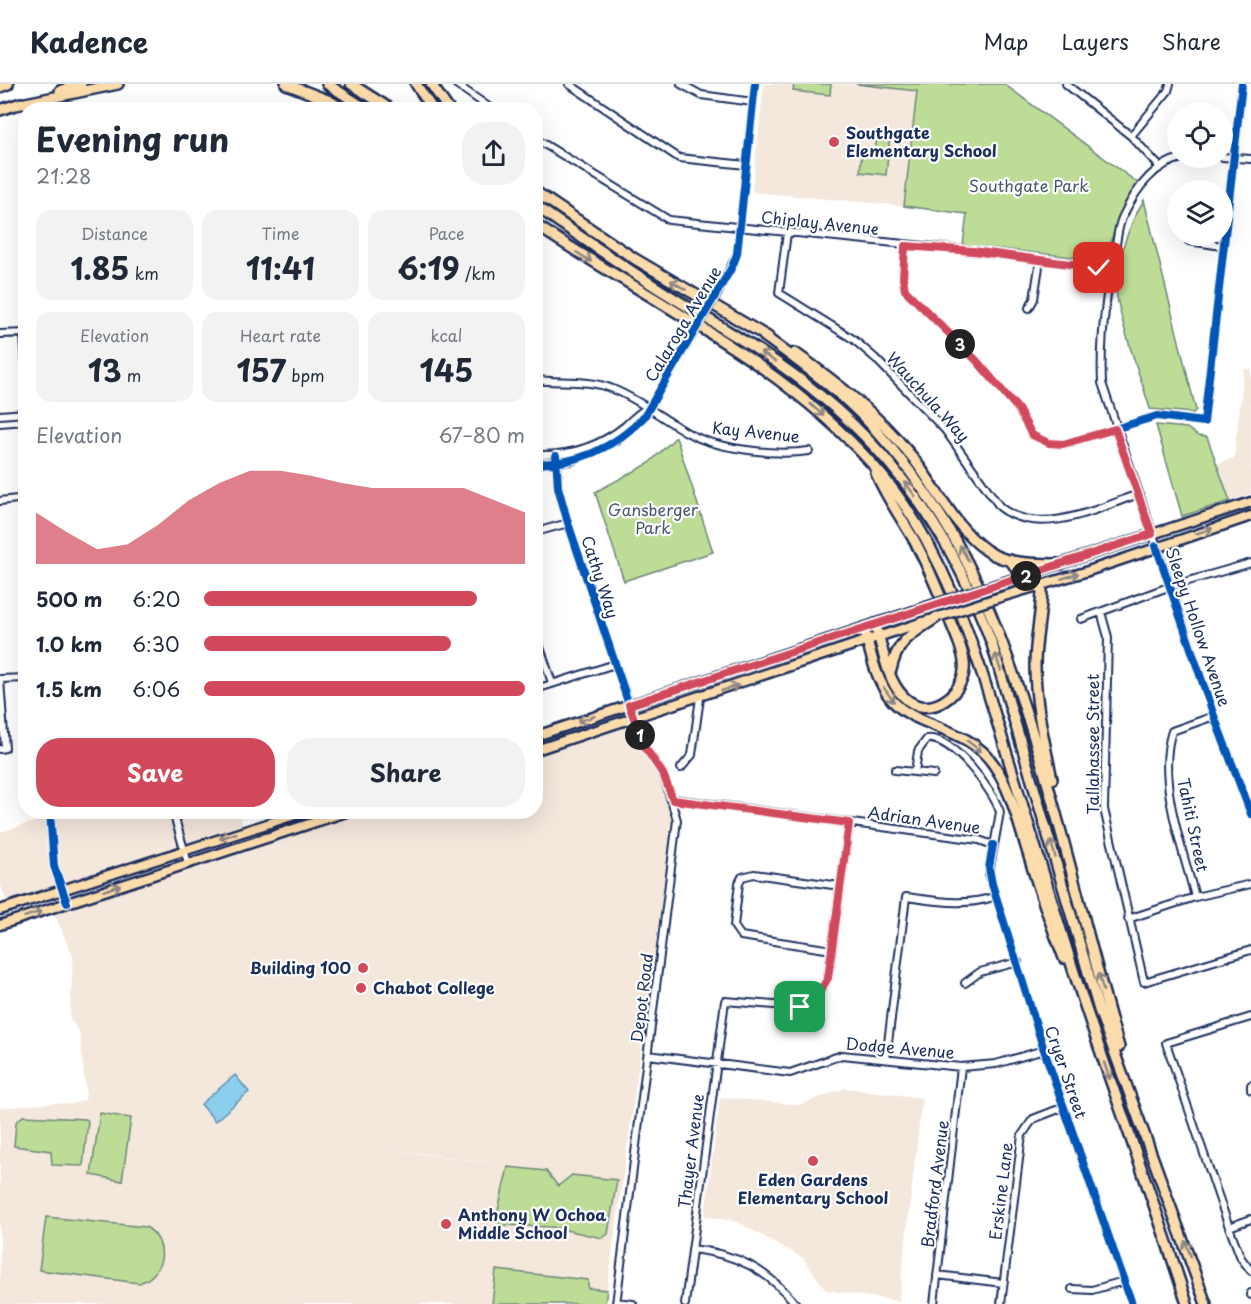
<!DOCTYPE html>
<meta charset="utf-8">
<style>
body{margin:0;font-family:"Playpen Sans",sans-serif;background:#f2f2f3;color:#1f2937;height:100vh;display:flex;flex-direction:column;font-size:22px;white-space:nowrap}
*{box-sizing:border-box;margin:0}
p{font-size:20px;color:#747a83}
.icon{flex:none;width:33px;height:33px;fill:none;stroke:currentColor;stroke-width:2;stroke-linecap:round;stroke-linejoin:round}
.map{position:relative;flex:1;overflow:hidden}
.drawer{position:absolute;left:18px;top:18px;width:525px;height:717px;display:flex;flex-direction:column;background:#fff;border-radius:24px;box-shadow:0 6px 24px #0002}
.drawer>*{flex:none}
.fabs{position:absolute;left:1167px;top:18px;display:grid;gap:12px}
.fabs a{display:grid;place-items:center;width:66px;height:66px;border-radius:50%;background:#fff;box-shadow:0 6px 24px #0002;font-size:30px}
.pin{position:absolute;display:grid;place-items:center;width:51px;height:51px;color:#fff;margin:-26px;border-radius:12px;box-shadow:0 3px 9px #0006}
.km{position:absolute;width:30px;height:30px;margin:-15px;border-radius:50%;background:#222;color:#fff;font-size:16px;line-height:30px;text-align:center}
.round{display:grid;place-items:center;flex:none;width:63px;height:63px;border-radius:24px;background:#f2f2f3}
.head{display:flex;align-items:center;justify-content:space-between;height:102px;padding:0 18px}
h1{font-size:33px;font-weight:700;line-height:45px}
.stats{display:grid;grid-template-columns:repeat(3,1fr);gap:9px;height:102px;padding:6px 18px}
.stats div{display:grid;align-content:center;border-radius:15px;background:#f2f2f3;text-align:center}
.stats b{font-size:30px;font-weight:700}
.stats small{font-size:16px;font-weight:400}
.stats p{font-size:16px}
.chart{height:168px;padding:12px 18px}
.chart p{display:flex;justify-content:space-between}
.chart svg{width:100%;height:108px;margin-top:6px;fill:#d1495b;opacity:.7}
.cta{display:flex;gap:12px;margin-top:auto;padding:12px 18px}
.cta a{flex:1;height:69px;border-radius:24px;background:#d1495b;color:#fff;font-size:24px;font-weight:700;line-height:69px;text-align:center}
.cta a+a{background:#f2f2f3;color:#1f2937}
ul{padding:0 18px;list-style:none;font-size:20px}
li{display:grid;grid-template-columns:96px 72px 1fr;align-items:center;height:45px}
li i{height:15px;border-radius:8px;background:#d1495b}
header{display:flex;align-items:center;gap:36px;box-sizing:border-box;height:84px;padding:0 30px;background:#fff;border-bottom:2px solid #e0e1e3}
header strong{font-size:28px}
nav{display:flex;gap:33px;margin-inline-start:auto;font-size:21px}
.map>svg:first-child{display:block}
.built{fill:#f4e7dc;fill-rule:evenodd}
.green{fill:#bddd96;stroke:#6c867a;stroke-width:1.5}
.water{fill:#8ccfed;stroke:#5f8fb4;stroke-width:1.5}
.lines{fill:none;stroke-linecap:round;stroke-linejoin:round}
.minor-casing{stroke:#1b2f5e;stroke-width:10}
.major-casing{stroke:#1b2f5e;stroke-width:13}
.highway-casing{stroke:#1b2f5e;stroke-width:14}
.minor{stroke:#fff;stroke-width:6}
.major{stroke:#fddcac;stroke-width:8}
.highway{stroke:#fddcac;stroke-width:9}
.minor-bridge-casing{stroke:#1b2f5e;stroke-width:10;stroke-linecap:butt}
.major-bridge-casing{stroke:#1b2f5e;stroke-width:13;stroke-linecap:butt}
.minor-bridge{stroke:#fff;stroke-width:6}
.major-bridge{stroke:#fddcac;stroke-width:8}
.cycleway-casing{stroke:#fff;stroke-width:11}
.cycleway{stroke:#0057b8;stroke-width:8}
.oneway{stroke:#8c8685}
.route-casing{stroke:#fff;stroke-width:12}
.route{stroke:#d1495b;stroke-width:8}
.poi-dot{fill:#d1495b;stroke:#fff;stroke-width:2}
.labels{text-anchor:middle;stroke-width:4.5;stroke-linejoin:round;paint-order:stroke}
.poi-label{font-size:16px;font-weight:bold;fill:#1b2f5e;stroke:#fff;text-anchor:start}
.park-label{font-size:16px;fill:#445a6c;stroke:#fff}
.street-label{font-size:16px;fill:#1b2f5e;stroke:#fff}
</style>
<header>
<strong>Kadence</strong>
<nav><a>Map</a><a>Layers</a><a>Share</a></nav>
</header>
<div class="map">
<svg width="1251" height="1220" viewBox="0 0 1251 1220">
<rect width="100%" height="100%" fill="#fff"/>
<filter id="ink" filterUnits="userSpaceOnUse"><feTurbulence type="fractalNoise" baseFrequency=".0167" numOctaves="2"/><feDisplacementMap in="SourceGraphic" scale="12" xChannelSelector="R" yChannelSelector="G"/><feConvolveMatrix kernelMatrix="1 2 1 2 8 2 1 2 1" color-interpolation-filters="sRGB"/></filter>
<g filter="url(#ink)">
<path class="built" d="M764,0h92l61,7 -13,115 -152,-14z
M1251,284v126l-21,7 -13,-37 17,-6 10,-88z
M634,633l10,29 19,28 10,25 2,46 -11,40 -57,405 -19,-2v-7l-92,-11 -4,34h-492v-196l53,-5 20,1 12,-4 1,-7 -6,-59 -10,-15 3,-63 -19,-43 304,-101h178v-58l85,-28zM380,1065l46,5 122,16z
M68,728h171l4,14 -236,77 -7,-20v-51z
M846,1004l76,10 -23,203 -73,-11 -23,-32 -65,-36 -33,-6 15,-119 79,8z"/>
<path class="green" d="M794,0h37l-1,11 -37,-4z
M856,0h148l135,100 -16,24 -18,48 -14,3 -128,-14 4,-31 -63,-8 13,-115z
M877,50l13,1 -4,40 -26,-3 2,-20 13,1z
M1144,116l52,210 -3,3 -43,-4c-10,-35 -27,-77 -33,-112 -4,-29 12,-73 27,-97z
M1156,341l31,3 11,8 9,1 23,64 -48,15z
M676,353l37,115 -89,29 -29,-89 53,-28z
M100,1029l31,5 -9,63 -31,-6z
M23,1032l63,3 2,2 -5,45 -31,-1 -1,-14 -37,-5 2,-24z
M508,1083l38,4 12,15 14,-11 45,5 -9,54 -6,4 -50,-11 -51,-2 -5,-6z
M46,1133l100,10c24,15 19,48 -7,56l-100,-13z
M496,1186l92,10v8l19,2 -2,14h-113z"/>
<path class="water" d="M235,991l14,17 -34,29 -14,-17z"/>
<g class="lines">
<defs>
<path id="minor" d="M456,0l37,26
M569,0l110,74 67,7
M681,0l20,11 52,7
M1066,0l65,52 28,30
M1131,52l37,-45 2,-7
M536,55l133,81 304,31 138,18
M1222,73l29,2
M1182,74c-29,6 -48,34 -60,60 -4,9 -5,22 -7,32 -9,43 -15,89 -13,133l112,333 37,98
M787,149l-8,60 74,46 22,19 70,72 55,77c39,31 97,2 138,-13
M1189,157l33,5
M905,162l-3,32 3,12 71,70 42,49 14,26 17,8 14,2 94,-29 47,6 38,-338
M718,209l19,-39 18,-170
M1029,224l5,-9 6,-39
M24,249l2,35
M0,250l26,-1
M536,296c25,3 53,-1 77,9 27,11 50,30 75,44 29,16 87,23 121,18
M0,331l26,-2
M0,339l26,-2
M536,371c32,1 63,-8 89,-29 7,-7 13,-13 22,-18
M557,372l1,31 10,36 38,114 38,109 19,28 14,46 -61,484
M536,380l36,-3 45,-20 27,-24 42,-71
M0,417l26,-3
M536,448l32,-9
M1101,528l7,25 -4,172 40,173 107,-32
M1081,535l90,-33 80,-23
M536,551l16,48
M0,595l26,-1
M0,596l5,68 -5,1
M536,605l79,-25
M681,684l11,-13 8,-57
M895,686l39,4
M915,688l3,-21 9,-12c25,-3 66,51 73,73l-11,62 55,176 88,254
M673,715l306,41 14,5
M50,728l4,54 13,37
M173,728l15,51
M1195,813c-12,-48 -39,-117 -23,-166l42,-15
M1128,835l67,-22 56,-13
M832,866l-91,-14 -7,-10 5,-43 3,-6 12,-3 86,12
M965,899l15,-11 38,-10
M1251,933l-85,26 63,184 12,31 10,13
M648,971l142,18 52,-18 119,12 35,-3 48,-14
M886,975l20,-162c31,4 60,10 90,-1
M1251,1001v5
M1229,1143l22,-8
M692,1165c45,5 74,20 104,55
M937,1191l66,8
M1072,1205l20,1 32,-9
M1251,1209v2
M616,1218l17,2
M685,1220l40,-303 75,6 16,-9 12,-20 21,-155
M934,1220l27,-237
M1001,1220l21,-169 11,-16 31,-12"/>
<path id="major" d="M989,503l262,-85
M994,515l91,-27 166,-56
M536,652l399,-132
M536,666l393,-130
M0,826l304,-98
M0,841l346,-113"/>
<path id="highway" d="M286,0l44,17 15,9
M327,0l41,26
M351,0l41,26
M416,0l17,26
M431,0l18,26
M0,3l8,-3
M60,7l21,-7
M16,21l102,-21
M0,26l21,-7
M536,108l99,67 133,78
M536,122c43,30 86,60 131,88 53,33 108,63 155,103 79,65 135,151 170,247l107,366 107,294
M536,141c114,76 245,136 338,241 72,81 101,183 132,285 22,71 44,143 66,215 36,113 79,224 115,338
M764,252c37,27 77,56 108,90 89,97 125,192 163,315 31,101 54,204 84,306
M795,269c41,29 82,61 114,100 26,31 49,83 85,102 21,10 44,8 67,9
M1010,476l13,17 16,9 3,5c-1,25 -7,49 -7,74 0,39 9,76 17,114
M875,540c8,23 11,55 28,72 25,27 65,-3 61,-34 -1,-13 -8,-26 -13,-39 -11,-28 -22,-56 -37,-83 -13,-23 -28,-43 -38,-67
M864,544c6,23 12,54 28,72 23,28 76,26 102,65 17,25 24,57 33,85 11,37 23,72 37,108
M891,586c7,-32 22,-36 46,-53"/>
</defs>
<use href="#minor" class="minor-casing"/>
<use href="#major" class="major-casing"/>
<use href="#highway" class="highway-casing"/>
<use href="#minor" class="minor"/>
<use href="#major" class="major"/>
<use href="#highway" class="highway"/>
<defs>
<path id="minor-bridge" d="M686,262l32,-53"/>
<path id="major-bridge" d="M935,520l54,-17
M941,532l53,-17"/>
</defs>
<use href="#minor-bridge" class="minor-bridge-casing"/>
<use href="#major-bridge" class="major-bridge-casing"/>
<use href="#minor-bridge" class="minor-bridge"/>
<use href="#major-bridge" class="major-bridge"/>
<defs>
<path id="cycleway" d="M905,162l-3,32 3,12 71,70 42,49 14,26 17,8 14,2 94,-29 47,6 38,-338
M556,372l2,31 10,36 61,182
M536,380c43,0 78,-16 108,-47l88,-150 5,-13 18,-170
M1156,462l58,170 37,98
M50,728l4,54 13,37
M993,761l-4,23 3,16 52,166 88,254"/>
</defs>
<use href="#cycleway" class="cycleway-casing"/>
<use href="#cycleway" class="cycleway"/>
</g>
<defs><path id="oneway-shaft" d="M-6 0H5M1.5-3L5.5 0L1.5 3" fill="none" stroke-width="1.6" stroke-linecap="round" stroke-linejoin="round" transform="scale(1.5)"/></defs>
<g class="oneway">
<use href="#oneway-shaft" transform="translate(584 173) rotate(32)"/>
<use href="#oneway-shaft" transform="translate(678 201) rotate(-149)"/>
<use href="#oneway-shaft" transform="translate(768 273) rotate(-147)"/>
<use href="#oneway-shaft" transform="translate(817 326) rotate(42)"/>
<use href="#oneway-shaft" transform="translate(910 405) rotate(-127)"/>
<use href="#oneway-shaft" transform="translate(1204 447) rotate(-18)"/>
<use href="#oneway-shaft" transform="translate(964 469) rotate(-119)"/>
<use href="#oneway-shaft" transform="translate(1070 492) rotate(-18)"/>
<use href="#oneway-shaft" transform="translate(998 578) rotate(-107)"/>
<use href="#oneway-shaft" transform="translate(730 604) rotate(-18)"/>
<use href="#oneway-shaft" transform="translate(889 611) rotate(55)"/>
<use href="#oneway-shaft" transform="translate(586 635) rotate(162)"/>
<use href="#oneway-shaft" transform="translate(974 662) rotate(38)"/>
<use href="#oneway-shaft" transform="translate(228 752) rotate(162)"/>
<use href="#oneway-shaft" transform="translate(1053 765) rotate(-106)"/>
<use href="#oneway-shaft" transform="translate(112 804) rotate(-18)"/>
<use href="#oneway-shaft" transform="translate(33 830) rotate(-18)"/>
<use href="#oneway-shaft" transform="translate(1101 898) rotate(-104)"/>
<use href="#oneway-shaft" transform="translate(1107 987) rotate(71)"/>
<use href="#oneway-shaft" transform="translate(1188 1165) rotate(-110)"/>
</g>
</g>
<g class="lines" filter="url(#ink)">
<defs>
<path id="route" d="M800,923l16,-9 12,-20 21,-155 -176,-23 -10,-26 -19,-28 -15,-41 523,-171 -37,-105 -52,15 -14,-1 -17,-8 -14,-26 -42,-49 -71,-70 -2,-12 2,-32 68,5 126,17"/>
</defs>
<use href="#route" class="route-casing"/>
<use href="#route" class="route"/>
</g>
<g class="poi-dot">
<circle cx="834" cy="58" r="6"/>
<circle cx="363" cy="884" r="6"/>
<circle cx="361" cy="904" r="6"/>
<circle cx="813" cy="1077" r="6"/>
<circle cx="446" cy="1140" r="6"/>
</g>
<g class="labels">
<g class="poi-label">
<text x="846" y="55">Southgate<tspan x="846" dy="18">Elementary School</tspan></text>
<text x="351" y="890" text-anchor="end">Building 100</text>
<text x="373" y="910">Chabot College</text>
<text x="813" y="1102" text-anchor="middle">Eden Gardens<tspan x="813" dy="18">Elementary School</tspan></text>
<text x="458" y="1137">Anthony W Ochoa<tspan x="458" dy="18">Middle School</tspan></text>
</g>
<g class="park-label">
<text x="1029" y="108">Southgate Park</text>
<text x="653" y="432">Gansberger<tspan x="653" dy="18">Park</tspan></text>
</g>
<g class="street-label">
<text transform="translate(820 139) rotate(6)" y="6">Chiplay Avenue</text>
<text transform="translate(683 240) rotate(-59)" y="6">Calaroga Avenue</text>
<text transform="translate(928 313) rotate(48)" y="6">Wauchula Way</text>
<text transform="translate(756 348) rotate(6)" y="6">Kay Avenue</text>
<text transform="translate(600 493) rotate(72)" y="6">Cathy Way</text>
<text transform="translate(1198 543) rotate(71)" y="6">Sleepy Hollow Avenue</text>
<text transform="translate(1093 660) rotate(-90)" y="6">Tallahassee Street</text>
<text transform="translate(924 736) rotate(8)" y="6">Adrian Avenue</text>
<text transform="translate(1193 741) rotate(78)" y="6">Tahiti Street</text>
<text transform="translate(642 914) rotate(-83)" y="6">Depot Road</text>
<text transform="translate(900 964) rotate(5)" y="6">Dodge Avenue</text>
<text transform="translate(1066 988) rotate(71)" y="6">Cryer Street</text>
<text transform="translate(691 1067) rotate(-83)" y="6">Thayer Avenue</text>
<text transform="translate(935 1100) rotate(-83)" y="6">Bradford Avenue</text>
<text transform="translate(1001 1107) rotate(-83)" y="6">Erskine Lane</text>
</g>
</g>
</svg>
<div class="fabs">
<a><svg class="icon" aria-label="locate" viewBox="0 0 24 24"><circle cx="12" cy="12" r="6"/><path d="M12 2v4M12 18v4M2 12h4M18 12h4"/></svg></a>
<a><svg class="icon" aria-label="layers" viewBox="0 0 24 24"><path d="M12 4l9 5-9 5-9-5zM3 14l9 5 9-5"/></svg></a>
</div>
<div class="pin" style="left:800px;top:923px;background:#1e9e55"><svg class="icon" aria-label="arrive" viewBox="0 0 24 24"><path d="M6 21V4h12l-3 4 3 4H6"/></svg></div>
<div class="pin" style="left:1099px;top:184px;background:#d93025"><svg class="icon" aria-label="check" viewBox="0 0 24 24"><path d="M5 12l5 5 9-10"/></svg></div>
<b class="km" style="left:640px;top:651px">1</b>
<b class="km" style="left:1026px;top:492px">2</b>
<b class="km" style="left:960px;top:260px">3</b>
<section class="drawer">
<div class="head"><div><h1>Evening run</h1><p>21:28</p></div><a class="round"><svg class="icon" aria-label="share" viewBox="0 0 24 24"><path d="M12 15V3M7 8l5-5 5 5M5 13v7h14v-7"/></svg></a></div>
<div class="stats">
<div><p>Distance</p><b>1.85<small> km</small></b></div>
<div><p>Time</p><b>11:41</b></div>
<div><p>Pace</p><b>6:19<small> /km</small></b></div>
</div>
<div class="stats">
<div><p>Elevation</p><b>13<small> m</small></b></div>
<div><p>Heart rate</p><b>157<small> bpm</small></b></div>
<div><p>kcal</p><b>145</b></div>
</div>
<div class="chart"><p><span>Elevation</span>67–80 m</p>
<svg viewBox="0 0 160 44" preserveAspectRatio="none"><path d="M0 44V23L10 31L20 38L30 36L40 28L50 18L60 11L70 6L80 6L90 8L100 11L110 13L120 13L130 13L140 13L150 18L160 23V44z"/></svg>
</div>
<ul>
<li><b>500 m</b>6:20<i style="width:85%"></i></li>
<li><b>1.0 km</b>6:30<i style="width:77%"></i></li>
<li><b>1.5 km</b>6:06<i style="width:100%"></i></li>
</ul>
<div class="cta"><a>Save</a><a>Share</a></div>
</section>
</div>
